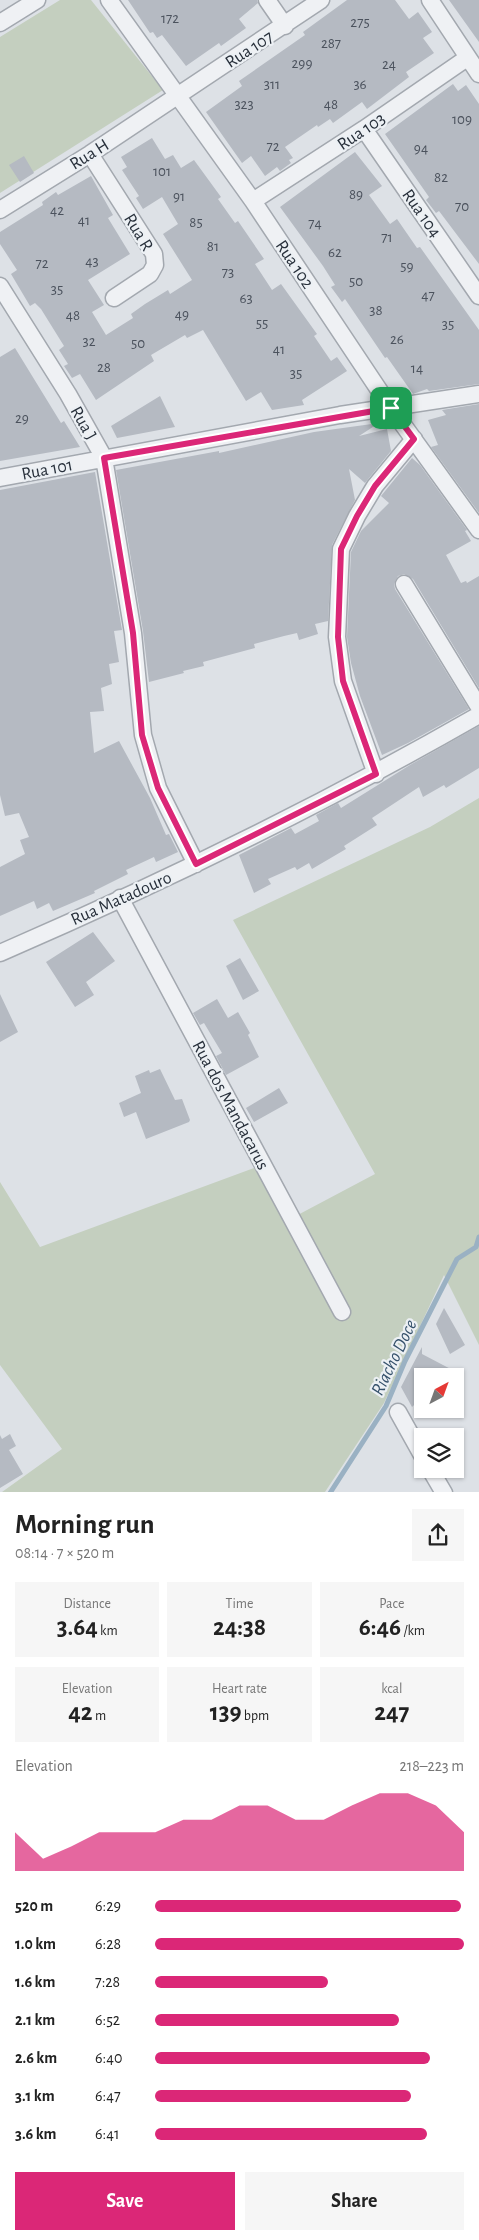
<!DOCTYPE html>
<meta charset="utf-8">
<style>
body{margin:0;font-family:"Alegreya Sans",sans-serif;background:#f6f6f6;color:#222;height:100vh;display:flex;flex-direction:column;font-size:19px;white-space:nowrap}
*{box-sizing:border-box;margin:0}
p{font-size:16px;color:#767676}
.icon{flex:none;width:28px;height:28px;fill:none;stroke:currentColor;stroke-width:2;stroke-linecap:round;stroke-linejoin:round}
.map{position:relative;height:1492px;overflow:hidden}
.sheet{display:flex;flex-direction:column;background:#fff;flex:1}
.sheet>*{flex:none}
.needle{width:32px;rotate:41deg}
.tools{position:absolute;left:414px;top:1368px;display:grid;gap:10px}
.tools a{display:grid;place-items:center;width:50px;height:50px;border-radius:0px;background:#fff;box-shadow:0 1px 4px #0004;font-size:25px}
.pin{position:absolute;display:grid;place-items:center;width:42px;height:42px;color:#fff;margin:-21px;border-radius:10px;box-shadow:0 2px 8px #0006}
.round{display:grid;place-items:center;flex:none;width:52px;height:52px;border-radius:0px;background:#f6f6f6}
.summary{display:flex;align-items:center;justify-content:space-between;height:85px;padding:0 15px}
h1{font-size:28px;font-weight:700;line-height:38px}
.figures{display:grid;grid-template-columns:repeat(3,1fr);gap:8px;height:85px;padding:5px 15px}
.figures div{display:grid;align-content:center;border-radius:0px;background:#f6f6f6;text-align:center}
.figures b{font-size:25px;font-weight:700}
.figures small{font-size:14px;font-weight:400}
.figures p{font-size:14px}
.chart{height:140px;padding:10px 15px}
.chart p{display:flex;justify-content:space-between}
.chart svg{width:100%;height:90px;margin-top:5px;fill:#db2777;opacity:.7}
.button{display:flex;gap:10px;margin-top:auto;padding:10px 15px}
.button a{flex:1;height:58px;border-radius:0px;background:#db2777;color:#fff;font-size:20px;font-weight:700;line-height:58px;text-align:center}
.button a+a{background:#f6f6f6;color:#222}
ul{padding:0 15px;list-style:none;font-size:16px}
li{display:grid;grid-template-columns:80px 60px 1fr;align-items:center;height:38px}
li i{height:12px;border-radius:6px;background:#db2777}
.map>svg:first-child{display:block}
.green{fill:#c4cfbf}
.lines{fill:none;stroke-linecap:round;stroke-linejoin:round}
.stream{stroke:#9ab1c3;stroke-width:5}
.building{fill:#b5bac2}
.street-casing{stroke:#a3a8af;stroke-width:19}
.street{stroke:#eff1f4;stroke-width:16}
.route-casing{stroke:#fff;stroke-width:10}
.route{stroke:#db2777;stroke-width:6}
.labels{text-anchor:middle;stroke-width:4.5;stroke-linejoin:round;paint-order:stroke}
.number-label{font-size:15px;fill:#4b525d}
.street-label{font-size:18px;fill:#28303b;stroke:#ecf0f4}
.water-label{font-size:19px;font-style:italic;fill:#35516b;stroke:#ecf0f4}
</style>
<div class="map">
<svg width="479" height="1493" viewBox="0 0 479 1493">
<rect width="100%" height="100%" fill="#dde1e6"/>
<path class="green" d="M60,0h31l72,90 -163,103v-156z
M479,798v547l-35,-70 -60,128 -59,89h-323l60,-43 -62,-84v-183l40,65 214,-79 38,50 83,-44 -142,-254 197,-93z"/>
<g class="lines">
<path class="stream" d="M330,1493l56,-87 19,-45 52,-102 19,-12 3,-10"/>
</g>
<path class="building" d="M128,0h129l1,3 -19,16 7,9 -25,18 -2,-3 -33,23 -24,-31 -5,3 -4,-6 -3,1z
M347,0h48l14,19 9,-7 14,20 -9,6 11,15 -28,19 3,5 -42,32 -5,-7 -29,21 -3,-4 -12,8 -1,-2 -32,22 8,11 -4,2 2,3 -11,8 -3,-4 -12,9 -14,-20 -9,7 -36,-51 36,-26 -3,-5 66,-46 -2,-3z
M449,0h30v42z
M453,84l5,7 8,-6 13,19v160l-40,-53 -3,2 -10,-13 3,-3 -44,-63z
M152,138l13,21 8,-4 8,13 13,-8 27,37 -3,2 17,24 3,-2 26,38 -9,5 17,26 9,-6 36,50 -3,2 17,25 6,-4 10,14 -45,29 2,5 -32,5 -11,-18 -15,9 -43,-71 -16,8 -2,-3 -34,20 3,6 -58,39 -16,-26 -8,4 -8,-12 4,-2 -9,-14 5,-4 -23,-37 -6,-6 -5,3 -19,-32 6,-4 -17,-26v-12l43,-27 -1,-3 14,-10 2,3 33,-19 22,39 -5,3 22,36 -42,26 16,25 -12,7 14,23 27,-17 -2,-4 14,-10 23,-14 2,4 22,-14 -29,-46 15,-10 -16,-27 -19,12 -7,-11 3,-2 -17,-26 5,-3 -6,-10z
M355,152l27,34 -13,9 21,29 7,-5 20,29 3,-1 59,83v54l-50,7 -2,-2 -14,5 -26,-37 -2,1 -40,-59 -3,3 -11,-15 4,-2 -12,-19 -43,-59z
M24,156l10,17 -14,9 -11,-17z
M15,348l46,75 3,-2 16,26 -80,14v-104z
M160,396l15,31 -58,11 -6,-12z
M479,404v109l-48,-66 7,-2 -10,-25 18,-5 -4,-5z
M379,423l-20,13 28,-7 4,22 -26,32 -16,-14 6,31 -23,45 -4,76 -13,3 3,10 -19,6 -2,-7 -13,3 -30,8 1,4 -52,14 1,4 -21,5 1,2 -35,9 -6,-51 -27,-161 103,-19v2l95,-21z
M412,458l8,7 47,65 -2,1 6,10 -25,14 15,28 5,-2 1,2 12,-7v112l-66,-109 -9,-5 -6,2 -4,8 1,5 74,120 -61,34 -26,12 -22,-59 -9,-33 -4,-26 4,-85 10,-21 28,-28 -8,-7z
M95,472l27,158 -8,1 5,31 -10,2 3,20 -11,4 3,23 -14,1 4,41 25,-12 31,57 16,37 3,-1 9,18 -22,10 -2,-5 -28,13 2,4 -34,17 1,2 -42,18 -4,-8 -12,6 -3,-8 -34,15v-49l25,-13 -5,-14 9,-3 -10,-24 -14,3 -5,-21v-305z
M479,726v42l-33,20 -2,-3 -21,12 -4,-10 -47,31 5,7 -33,21 2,3 -34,20 -3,-6 -12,7 -2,-3 -27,12 3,5 -17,9 -15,-38 52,-27 4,6 24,-13 -3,-6 22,-12 3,5 69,-43z
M93,932l22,29 -29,21 8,13 -19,12 -29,-45z
M240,958l19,33 -16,9 -17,-34z
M0,994l18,38 -18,10z
M217,999l11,19 10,-6 12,21 -2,2 11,22 -33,18 -10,-19 6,-3 -18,-30 -4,2 -7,-12z
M160,1069l15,31 7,-1 8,21 -1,2 -43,17 -10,-27 -12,5 -5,-14 22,-10 -6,-17 14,-6 1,3z
M279,1088l9,15 -34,19 -8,-14z
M444,1308l21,37 -15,9 -14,-30z
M422,1347v7l42,22h-42v21l-10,10 -11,-20z
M10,1434l6,12 -7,4 14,24 -23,14v-53l2,4z"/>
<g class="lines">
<defs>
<path id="street" d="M109,0l144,201 138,207 88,122
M267,0l18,26
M430,0l49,74
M0,23l37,-23
M364,129l115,167
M90,154l64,100 1,11 -5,9 -36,24
M253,201l111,-72 103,-71
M0,210l90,-56 231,-154
M0,286l68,108 36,64 29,175 10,102 15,53 38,76
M0,478l340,-63 139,-21
M404,584l75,123
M376,774l-33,-93 -6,-44 4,-88 16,-33 18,-30 39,-47
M120,898l222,414
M0,953c164,-71 324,-149 479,-238
M398,1412l24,43
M430,1469l14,24"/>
</defs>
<use href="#street" class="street-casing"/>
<use href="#street" class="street"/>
</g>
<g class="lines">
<defs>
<path id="route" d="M391,408l23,31 -39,47 -18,30 -16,33 -3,88 5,44 33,93 -180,90 -38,-76 -16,-53 -9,-102 -29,-175z"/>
</defs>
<use href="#route" class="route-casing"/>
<use href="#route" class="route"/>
</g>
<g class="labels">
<g class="number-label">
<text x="170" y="23">172</text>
<text x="360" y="27">275</text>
<text x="331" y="48">287</text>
<text x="302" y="68">299</text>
<text x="389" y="69">24</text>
<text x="272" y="89">311</text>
<text x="360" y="89">36</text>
<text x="244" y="109">323</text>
<text x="331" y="109">48</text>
<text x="462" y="124">109</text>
<text x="273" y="151">72</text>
<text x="421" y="153">94</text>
<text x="162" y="176">101</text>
<text x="441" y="182">82</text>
<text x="356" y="199">89</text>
<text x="179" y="201">91</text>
<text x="462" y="211">70</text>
<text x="57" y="215">42</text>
<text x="84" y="225">41</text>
<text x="196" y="227">85</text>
<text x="315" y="228">74</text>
<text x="387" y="242">71</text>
<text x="213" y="251">81</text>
<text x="335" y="257">62</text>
<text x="92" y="266">43</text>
<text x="42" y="268">72</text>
<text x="407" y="271">59</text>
<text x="228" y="277">73</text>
<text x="356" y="286">50</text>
<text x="57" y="294">35</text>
<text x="428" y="300">47</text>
<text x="246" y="303">63</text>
<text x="376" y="315">38</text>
<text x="182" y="319">49</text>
<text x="73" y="320">48</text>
<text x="262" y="328">55</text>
<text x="448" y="329">35</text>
<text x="397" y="344">26</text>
<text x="89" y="346">32</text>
<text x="138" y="348">50</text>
<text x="279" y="354">41</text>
<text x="104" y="372">28</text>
<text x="417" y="373">14</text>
<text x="296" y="378">35</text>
<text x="22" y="423">29</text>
</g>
<g class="street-label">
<text transform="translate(249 49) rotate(-33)" y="6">Rua 107</text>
<text transform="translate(361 131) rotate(-34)" y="6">Rua 103</text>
<text transform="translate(89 154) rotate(-32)" y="6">Rua H</text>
<text transform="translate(422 213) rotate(55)" y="6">Rua 104</text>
<text transform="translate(139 232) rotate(59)" y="6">Rua R</text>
<text transform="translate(295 264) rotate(56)" y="6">Rua 102</text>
<text transform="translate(84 423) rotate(61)" y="6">Rua J</text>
<text transform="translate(47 469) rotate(-11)" y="6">Rua 101</text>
<text transform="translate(121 898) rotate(-24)" y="6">Rua Matadouro</text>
<text transform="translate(231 1105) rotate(62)" y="6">Rua dos Mandacarus</text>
</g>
<g class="water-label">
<text transform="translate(393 1357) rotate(-64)" y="7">Riacho Doce</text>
</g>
</g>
</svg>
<div class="tools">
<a><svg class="needle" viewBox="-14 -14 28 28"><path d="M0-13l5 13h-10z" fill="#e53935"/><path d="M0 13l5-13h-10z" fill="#767676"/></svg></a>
<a><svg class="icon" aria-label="layers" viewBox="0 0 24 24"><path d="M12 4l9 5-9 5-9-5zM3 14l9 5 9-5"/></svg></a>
</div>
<div class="pin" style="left:391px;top:408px;background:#1e9e55"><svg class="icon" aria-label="arrive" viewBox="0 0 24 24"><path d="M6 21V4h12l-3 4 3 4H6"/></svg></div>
</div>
<section class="sheet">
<div class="summary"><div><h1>Morning run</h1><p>08:14 · 7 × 520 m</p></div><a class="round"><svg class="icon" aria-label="share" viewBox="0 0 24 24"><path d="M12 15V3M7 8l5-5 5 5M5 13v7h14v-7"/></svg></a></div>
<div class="figures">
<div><p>Distance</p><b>3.64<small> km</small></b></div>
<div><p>Time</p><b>24:38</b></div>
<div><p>Pace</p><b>6:46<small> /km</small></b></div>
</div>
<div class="figures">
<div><p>Elevation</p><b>42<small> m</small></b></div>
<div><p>Heart rate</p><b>139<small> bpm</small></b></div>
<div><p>kcal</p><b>247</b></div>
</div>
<div class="chart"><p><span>Elevation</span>218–223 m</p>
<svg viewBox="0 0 160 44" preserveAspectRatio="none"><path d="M0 44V25L10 38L20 32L30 25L40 25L50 25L60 19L70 19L80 12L90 12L100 19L110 19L120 12L130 6L140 6L150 12L160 25V44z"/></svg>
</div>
<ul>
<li><b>520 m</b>6:29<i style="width:99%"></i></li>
<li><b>1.0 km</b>6:28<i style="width:100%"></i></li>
<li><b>1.6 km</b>7:28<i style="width:56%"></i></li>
<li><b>2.1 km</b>6:52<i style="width:79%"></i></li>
<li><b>2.6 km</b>6:40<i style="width:89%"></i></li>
<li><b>3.1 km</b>6:47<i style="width:83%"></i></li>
<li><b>3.6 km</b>6:41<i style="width:88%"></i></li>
</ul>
<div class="button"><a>Save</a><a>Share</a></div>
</section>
